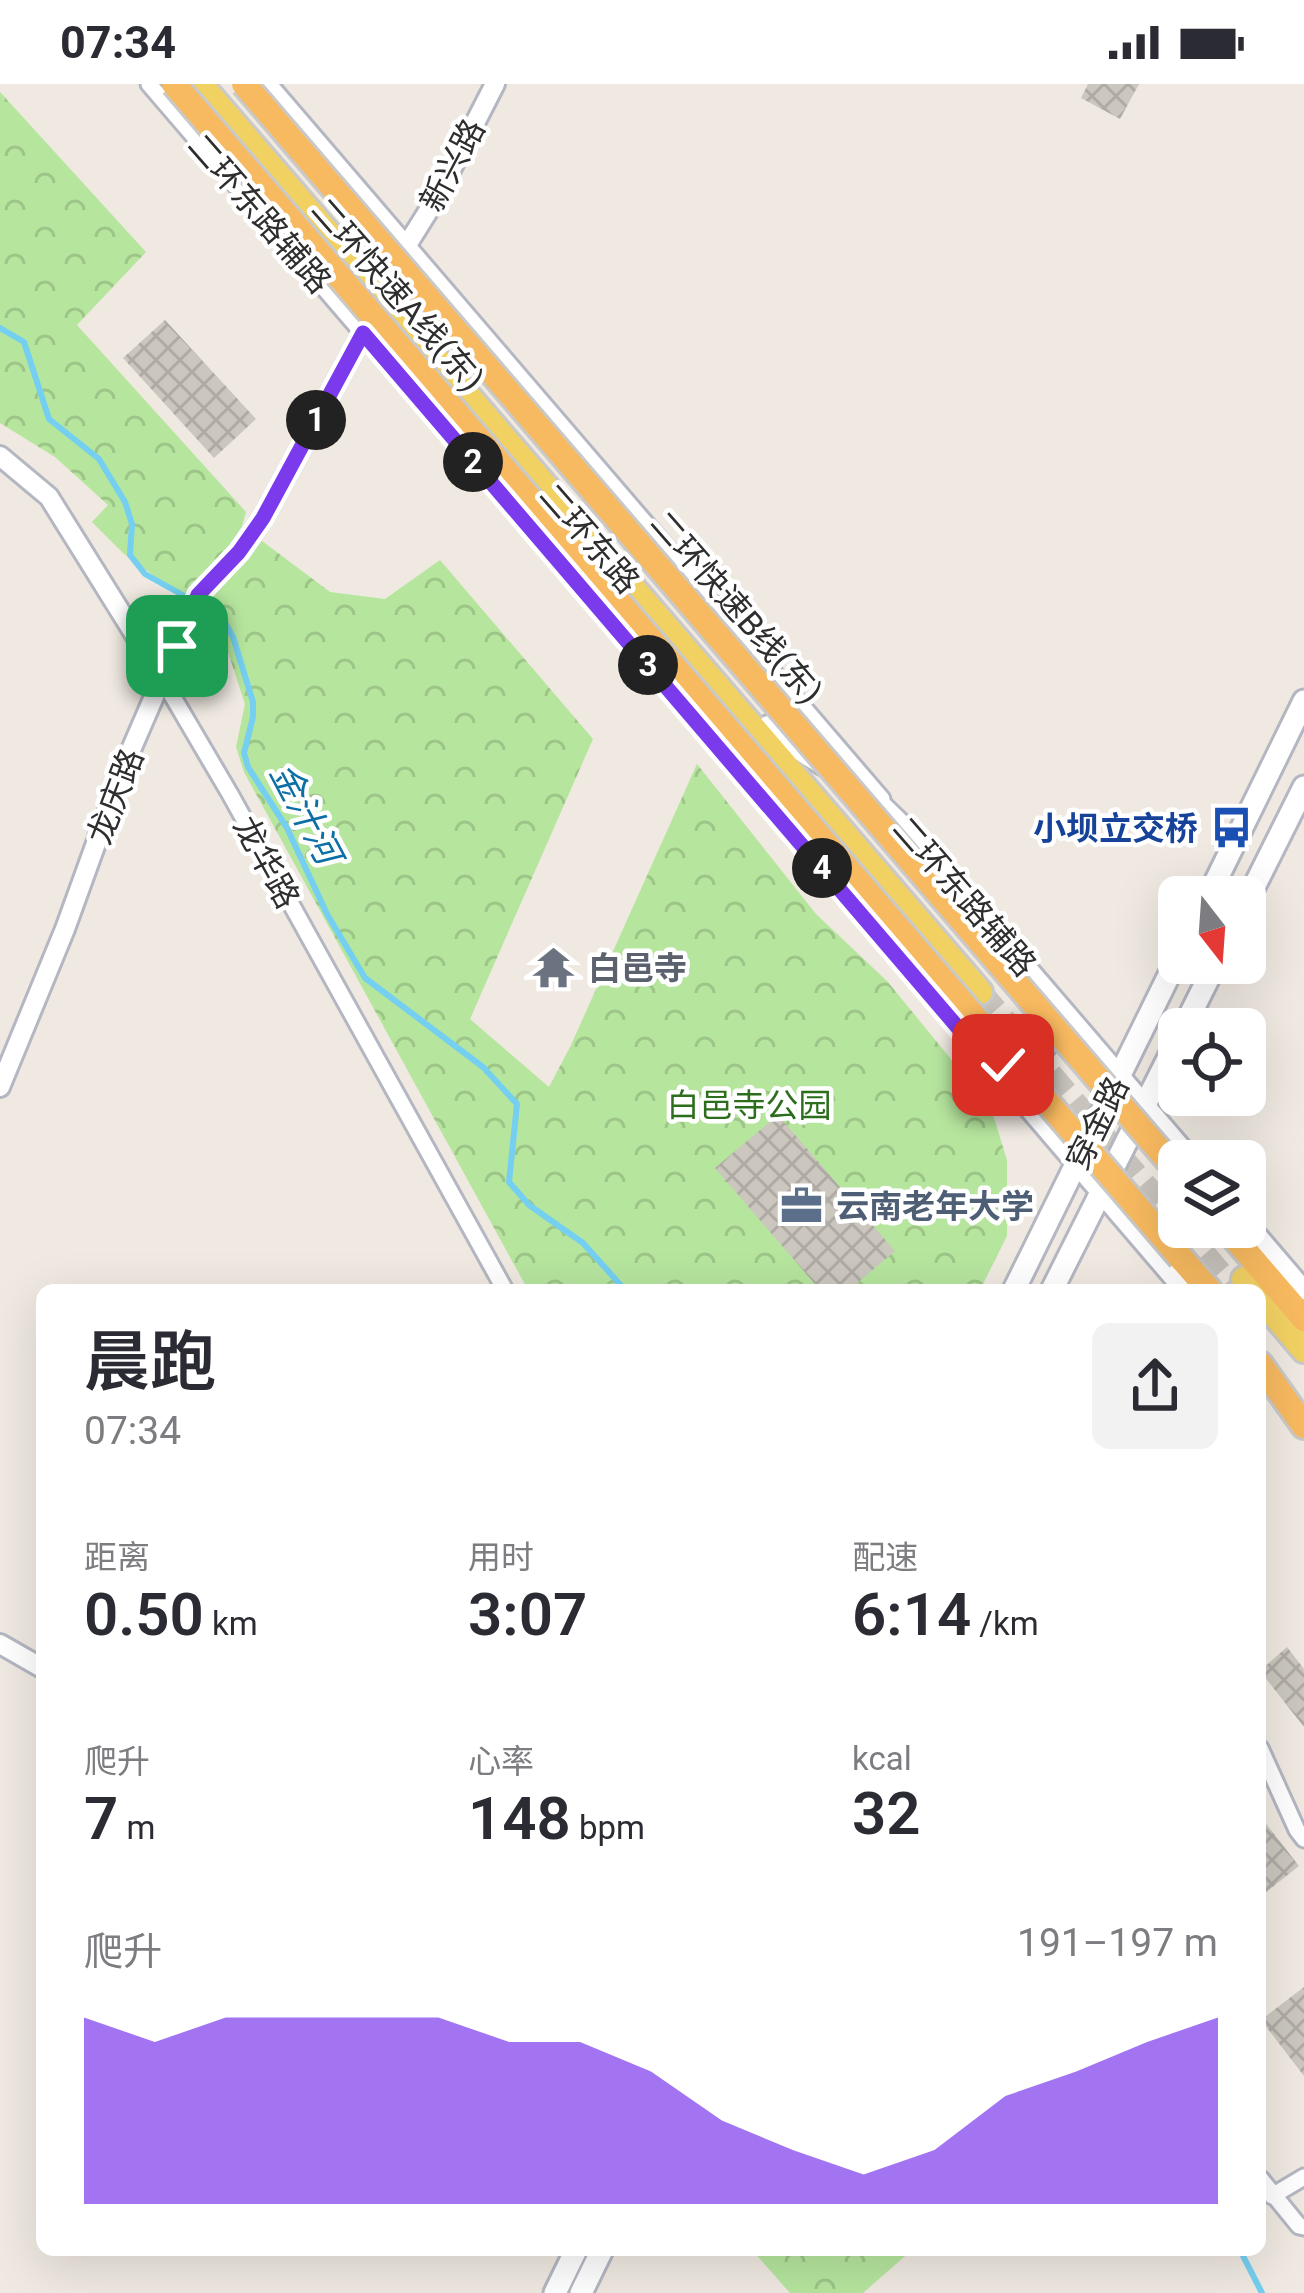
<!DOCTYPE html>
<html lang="zh">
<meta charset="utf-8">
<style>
body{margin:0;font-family:Roboto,"Noto Sans SC",sans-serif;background:#f2f2f3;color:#2b2b33;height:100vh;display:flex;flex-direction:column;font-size:45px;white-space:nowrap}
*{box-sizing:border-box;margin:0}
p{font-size:39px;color:#7c7c81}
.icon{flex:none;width:66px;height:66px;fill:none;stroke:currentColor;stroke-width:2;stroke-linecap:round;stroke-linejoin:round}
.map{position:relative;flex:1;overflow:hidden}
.details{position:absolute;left:36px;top:1200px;width:1230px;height:972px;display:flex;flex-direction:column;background:#fff;border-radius:18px;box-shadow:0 12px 48px #0002}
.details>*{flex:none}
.needle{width:78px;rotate:163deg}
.buttons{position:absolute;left:1158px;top:792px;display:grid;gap:24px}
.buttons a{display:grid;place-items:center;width:108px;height:108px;border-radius:18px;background:#fff;box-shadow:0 12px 48px #0002;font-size:60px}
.pin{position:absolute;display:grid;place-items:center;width:102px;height:102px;color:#fff;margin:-51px;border-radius:24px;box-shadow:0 6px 18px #0006}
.km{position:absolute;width:60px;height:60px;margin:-30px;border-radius:50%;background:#222;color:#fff;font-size:33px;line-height:60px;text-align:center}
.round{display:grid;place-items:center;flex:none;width:126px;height:126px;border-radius:18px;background:#f2f2f3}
.head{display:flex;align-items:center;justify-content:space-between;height:204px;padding:0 48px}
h1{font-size:66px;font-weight:600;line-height:90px}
.figures{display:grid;grid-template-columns:repeat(3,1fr);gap:18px;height:204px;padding:12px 48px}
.figures div{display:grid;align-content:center}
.figures b{font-size:60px;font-weight:600}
.figures small{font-size:33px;font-weight:400}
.figures p{font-size:33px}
.chart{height:336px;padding:24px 48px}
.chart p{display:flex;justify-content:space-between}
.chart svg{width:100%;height:216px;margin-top:12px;fill:#7c3aed;opacity:.7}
.status{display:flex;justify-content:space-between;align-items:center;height:84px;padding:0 60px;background:#fff;direction:ltr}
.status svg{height:33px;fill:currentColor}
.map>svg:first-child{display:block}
.forest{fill:url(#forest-crowns)}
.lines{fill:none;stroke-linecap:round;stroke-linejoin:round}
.stream{stroke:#75cff0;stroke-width:6}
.building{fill:url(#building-cross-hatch)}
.primary-tunnel{stroke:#c8c4bd;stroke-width:24;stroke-dasharray:24 12;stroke-linecap:butt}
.minor-casing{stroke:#b4b7c1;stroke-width:21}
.tertiary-casing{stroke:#b4b7c1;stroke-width:24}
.secondary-casing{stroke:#b4b7c1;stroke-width:27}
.primary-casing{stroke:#c9c9c9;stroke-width:30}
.trunk-casing{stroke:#c9c9c9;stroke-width:30}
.minor{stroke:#fff;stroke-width:15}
.tertiary{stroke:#fff;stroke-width:18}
.secondary{stroke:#fff;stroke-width:21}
.primary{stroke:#f2d163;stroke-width:24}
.trunk{stroke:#f8ba60;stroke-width:24}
.trunk-bridge-casing{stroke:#c9c9c9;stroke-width:30;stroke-linecap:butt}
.trunk-bridge{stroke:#f8ba60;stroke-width:24}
.route-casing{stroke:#fff;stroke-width:24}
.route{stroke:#7c3aed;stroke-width:15}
.labels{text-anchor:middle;stroke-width:9;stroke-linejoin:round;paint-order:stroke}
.street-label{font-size:33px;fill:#2e2e2e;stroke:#fff}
.transit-label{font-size:33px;font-weight:bold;fill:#164399;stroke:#fff;text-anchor:end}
.worship-label{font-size:33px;font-weight:bold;fill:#5b616d;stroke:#fff;text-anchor:start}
.park-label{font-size:33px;fill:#2c6e1b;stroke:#fff}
.service-label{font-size:33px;font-weight:bold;fill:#4e5e75;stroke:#fff;text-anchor:start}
.water-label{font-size:36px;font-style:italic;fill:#0d6fa3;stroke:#fff}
</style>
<div class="status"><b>07:34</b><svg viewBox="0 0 49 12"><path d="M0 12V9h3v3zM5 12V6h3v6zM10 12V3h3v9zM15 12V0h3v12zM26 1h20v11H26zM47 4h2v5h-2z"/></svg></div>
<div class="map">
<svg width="1304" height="2209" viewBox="0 0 1304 2209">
<defs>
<pattern id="forest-crowns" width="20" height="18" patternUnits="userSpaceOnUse" patternTransform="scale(3)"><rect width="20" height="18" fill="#b6e59e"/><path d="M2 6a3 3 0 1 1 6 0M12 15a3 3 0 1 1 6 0" fill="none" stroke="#9dc588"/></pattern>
<pattern id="building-cross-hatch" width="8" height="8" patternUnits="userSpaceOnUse" patternTransform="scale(3)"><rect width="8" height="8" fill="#cbc7bf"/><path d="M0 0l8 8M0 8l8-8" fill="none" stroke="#afaba4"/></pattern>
</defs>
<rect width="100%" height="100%" fill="#efe9e1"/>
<path class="forest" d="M0,8l146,160 -69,73 169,187 -4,14 88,66 55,7 55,-39 153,179 -123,280 79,68 22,-42 126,-281 119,150 71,67 104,127 16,52v76l-27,54h-452l-284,-518 -8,-25 9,-43 -24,-73 -8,-12 -89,-65 -32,-32 16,-17 -53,-48 -55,-34z
M752,2166h160l-49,43h-73z"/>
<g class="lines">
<path class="stream" d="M0,244l24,14 25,77 50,40 26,43 7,22 -2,31 15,19 68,38 11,9 9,16 20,65v15l-9,36 4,14 39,61 40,86 38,64 118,89 34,37 -8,78 20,23 54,38 42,47
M1240,2166l22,43"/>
</g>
<path class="building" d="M1088,0h51l-19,35 -39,-21z
M165,236l91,99 -42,39 -91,-100z
M778,1031l117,136 -46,39h-29l-105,-122z
M1287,1563l17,22v58l-44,-56z
M1260,1732l39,50 -39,31z
M1304,1903v89l-43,-56z"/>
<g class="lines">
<path class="primary-tunnel" d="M980,908l199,233
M1181,1143l52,61"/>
<defs>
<path id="minor" d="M149,0l658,767
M269,0l613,715
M163,596l67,114 275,496
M1260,1664l37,82 7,9
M1260,2094l39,48 5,1
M1272,2112l32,-19"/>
<path id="tertiary" d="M407,161l30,-48 58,-113
M0,372l49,41 114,183
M768,641l22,20 32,20
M856,702l27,20 32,31 278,324
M798,736l17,35 19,26 350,409
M1009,981c27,-3 45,-18 50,-46
M0,1003l65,-158 59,-163 74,-171 41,-43 24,-34 100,-185
M1245,1137l59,69
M1161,1160l4,-13 14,-19
M0,1560l42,24"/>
<path id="secondary" d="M1208,813l96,-196
M1245,821l59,-118
M1183,945l33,-66
M1014,1206l165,-335
M1052,1206l127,-253
M555,2209l21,-43
M581,2209l21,-43"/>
<path id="primary" d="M200,0l780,908
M1244,1195l9,11
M1260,1214l44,52"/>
<path id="trunk" d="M1225,1143l79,92
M1181,1174l28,32
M1260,1280l44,62"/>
</defs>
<use href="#minor" class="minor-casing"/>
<use href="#tertiary" class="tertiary-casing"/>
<use href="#secondary" class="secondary-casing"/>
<use href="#primary" class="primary-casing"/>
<use href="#trunk" class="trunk-casing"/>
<use href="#minor" class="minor"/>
<use href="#tertiary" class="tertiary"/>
<use href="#secondary" class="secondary"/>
<use href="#primary" class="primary"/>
<use href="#trunk" class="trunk"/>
<defs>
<path id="trunk-bridge" d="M174,0l1007,1174
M244,0l935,1089"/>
</defs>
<use href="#trunk-bridge" class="trunk-bridge-casing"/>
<use href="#trunk-bridge" class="trunk-bridge"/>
</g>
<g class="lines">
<defs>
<path id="route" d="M177,562l21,-51 41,-43 24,-34 100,-185 615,718 8,7 17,7"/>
</defs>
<use href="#route" class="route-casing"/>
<use href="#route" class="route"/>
</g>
<defs>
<symbol id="bus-bare" viewBox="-9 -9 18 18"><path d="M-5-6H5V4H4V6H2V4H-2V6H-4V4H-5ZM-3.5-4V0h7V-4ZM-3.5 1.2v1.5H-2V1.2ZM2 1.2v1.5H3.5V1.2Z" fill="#1a4fb4" stroke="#fff" stroke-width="2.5" paint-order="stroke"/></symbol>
<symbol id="temple-bare" viewBox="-9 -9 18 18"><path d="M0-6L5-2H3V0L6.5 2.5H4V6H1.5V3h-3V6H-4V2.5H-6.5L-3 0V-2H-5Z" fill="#6b7280" stroke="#fff" stroke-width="2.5" paint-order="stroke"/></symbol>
<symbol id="office-bare" viewBox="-9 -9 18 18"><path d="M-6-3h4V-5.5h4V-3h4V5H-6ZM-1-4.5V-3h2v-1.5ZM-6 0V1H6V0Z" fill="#5c6f8a" stroke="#fff" stroke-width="2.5" paint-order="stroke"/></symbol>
</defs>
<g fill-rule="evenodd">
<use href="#bus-bare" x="1202" y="714" width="59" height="59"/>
<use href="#temple-bare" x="524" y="854" width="59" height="59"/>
<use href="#office-bare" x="772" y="1092" width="59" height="59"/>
</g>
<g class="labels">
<g class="street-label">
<text transform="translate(452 81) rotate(-62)" y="12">新兴路</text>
<text transform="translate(260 129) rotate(49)" y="12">二环东路辅路</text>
<text transform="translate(398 210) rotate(49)" y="12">二环快速A线(东)</text>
<text transform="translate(590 454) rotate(49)" y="12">二环东路</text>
<text transform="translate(737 523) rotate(49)" y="12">二环快速B线(东)</text>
<text transform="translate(115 712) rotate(-69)" y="12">龙庆路</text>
<text transform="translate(267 778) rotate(61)" y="12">龙华路</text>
<text transform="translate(965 812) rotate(49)" y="12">二环东路辅路</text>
<text transform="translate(1097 1039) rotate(-64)" y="12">穿金路</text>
</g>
<g class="transit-label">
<text x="1198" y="756">小坝立交桥</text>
</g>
<g class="worship-label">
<text x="588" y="896">白邑寺</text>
</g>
<g class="park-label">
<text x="749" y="1033">白邑寺公园</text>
</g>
<g class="service-label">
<text x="836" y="1134">云南老年大学</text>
</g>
<g class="water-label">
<text transform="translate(306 729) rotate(62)" y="13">金汁河</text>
</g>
</g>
</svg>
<div class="buttons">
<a><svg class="needle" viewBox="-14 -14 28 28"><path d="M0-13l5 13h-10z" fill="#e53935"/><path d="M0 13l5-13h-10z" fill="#7c7c81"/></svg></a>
<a><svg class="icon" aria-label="locate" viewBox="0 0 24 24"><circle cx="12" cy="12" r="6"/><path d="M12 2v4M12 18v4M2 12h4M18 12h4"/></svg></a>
<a><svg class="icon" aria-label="layers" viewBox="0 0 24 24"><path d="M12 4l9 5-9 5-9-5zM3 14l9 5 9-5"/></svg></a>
</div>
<div class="pin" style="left:177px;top:562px;background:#1e9e55"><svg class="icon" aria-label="arrive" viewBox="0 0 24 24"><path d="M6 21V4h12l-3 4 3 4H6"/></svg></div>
<div class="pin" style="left:1003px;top:981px;background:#d93025"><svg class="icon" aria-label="check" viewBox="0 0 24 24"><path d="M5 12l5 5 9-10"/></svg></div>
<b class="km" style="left:316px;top:336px">1</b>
<b class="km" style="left:473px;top:378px">2</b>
<b class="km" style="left:648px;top:581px">3</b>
<b class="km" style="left:822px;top:784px">4</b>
<section class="details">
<div class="head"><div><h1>晨跑</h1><p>07:34</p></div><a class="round"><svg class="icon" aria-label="share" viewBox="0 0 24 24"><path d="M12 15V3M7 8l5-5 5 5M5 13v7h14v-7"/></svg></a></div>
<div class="figures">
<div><p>距离</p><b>0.50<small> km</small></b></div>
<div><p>用时</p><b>3:07</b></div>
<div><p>配速</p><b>6:14<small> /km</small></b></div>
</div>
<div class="figures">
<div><p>爬升</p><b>7<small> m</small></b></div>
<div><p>心率</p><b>148<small> bpm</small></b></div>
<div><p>kcal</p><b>32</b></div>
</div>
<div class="chart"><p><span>爬升</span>191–197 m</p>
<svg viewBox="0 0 160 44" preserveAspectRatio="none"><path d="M0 44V6L10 11L20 6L30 6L40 6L50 6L60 11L70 11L80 17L90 27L100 33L110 38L120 33L130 22L140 17L150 11L160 6V44z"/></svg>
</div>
</section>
</div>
